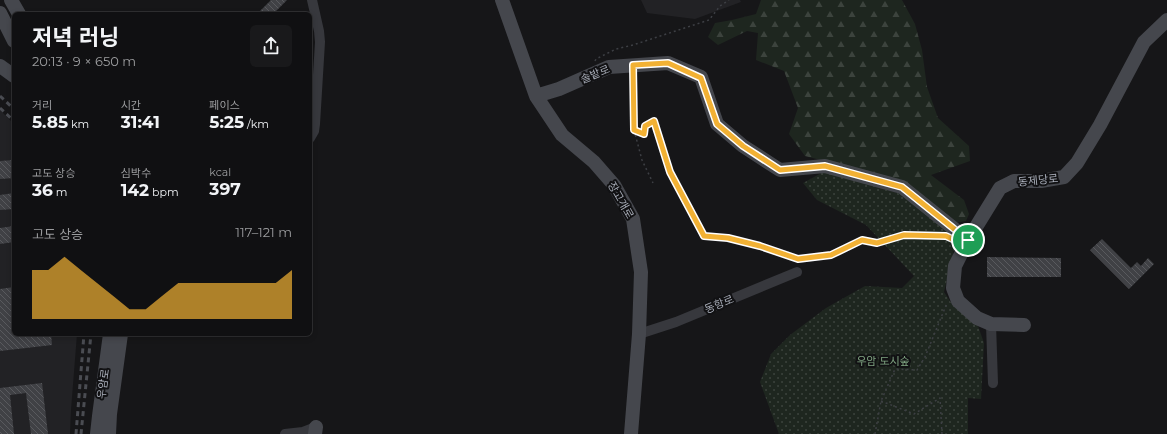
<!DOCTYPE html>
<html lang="ko">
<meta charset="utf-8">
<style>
body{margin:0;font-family:Montserrat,"Noto Sans KR",sans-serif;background:#19191b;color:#f1f3f6;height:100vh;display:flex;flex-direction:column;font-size:15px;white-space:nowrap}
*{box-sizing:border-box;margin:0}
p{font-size:13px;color:#9c9d9f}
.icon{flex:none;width:22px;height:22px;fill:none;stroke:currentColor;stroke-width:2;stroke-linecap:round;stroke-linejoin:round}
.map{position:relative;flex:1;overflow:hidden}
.panel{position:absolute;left:12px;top:12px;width:300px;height:324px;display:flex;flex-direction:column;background:#101012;border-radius:6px;box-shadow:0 2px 6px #0003,0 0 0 1px #303032}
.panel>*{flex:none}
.pin{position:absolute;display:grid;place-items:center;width:34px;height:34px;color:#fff;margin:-17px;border:2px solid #fff;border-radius:50%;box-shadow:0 1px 4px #0007}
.round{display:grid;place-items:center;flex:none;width:42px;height:42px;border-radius:6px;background:#19191b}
.headline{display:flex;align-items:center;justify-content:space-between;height:68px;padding:0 20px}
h1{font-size:22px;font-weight:700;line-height:30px}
.figures{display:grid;grid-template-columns:repeat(3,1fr);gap:6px;height:68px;padding:4px 20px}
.figures div{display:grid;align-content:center}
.figures b{font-size:17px;font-weight:700}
.figures small{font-size:11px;font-weight:400}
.figures p{font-size:11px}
.chart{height:112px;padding:8px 20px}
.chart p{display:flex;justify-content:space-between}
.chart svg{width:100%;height:72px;margin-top:4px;fill:#f2b134;opacity:.7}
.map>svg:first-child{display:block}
.built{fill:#222225}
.grass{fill:url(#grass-dots)}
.forest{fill:url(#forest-firs)}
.building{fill:url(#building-back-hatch)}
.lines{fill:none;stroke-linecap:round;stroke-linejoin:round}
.path{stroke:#3d3f44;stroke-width:1.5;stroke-dasharray:2 3;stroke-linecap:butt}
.street{stroke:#37383d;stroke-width:10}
.secondary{stroke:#45474d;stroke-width:14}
.rail{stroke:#4a4c52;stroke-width:3;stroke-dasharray:5 4;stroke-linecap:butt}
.route-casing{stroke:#fff;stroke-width:8}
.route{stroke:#f2b134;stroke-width:5}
.labels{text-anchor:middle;stroke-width:4;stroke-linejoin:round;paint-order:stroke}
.street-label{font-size:11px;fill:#a8adb8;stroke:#111113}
.park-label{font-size:11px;fill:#7fa381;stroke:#111113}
</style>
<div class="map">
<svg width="1167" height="434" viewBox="0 0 1167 434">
<defs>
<pattern id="grass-dots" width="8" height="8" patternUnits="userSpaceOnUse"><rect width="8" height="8" fill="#1e261f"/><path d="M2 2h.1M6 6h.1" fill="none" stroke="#3c433d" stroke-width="1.8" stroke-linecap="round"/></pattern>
<pattern id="forest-firs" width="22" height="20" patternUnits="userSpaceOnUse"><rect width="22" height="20" fill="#1e261f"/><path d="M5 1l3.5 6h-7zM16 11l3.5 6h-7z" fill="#3c433d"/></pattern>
<pattern id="building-back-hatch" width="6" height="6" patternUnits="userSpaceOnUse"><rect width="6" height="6" fill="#404145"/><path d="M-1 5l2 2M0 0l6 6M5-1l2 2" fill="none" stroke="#595a5e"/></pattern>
</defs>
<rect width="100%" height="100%" fill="#161618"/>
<path class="built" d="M641,0h99l1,2 -46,17 -48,-6z
M0,110l14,14v210h63l-6,76 -1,24h-70z"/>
<path class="grass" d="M825,171l76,23 56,43 -13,55 8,12 26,22 6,17 -3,56 -13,-1v36h-189l-19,-52 11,-28 19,-19 36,-27 39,-22 37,2 12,-12 -48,-51 -49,-25 -14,-17z"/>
<path class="forest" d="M761,0h141l13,24 7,26 5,37 11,31 31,28 1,15 -39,14 33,25 5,14 -3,7 -11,2 -53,-42 -97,-25 -16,-22 9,-26 -14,-37 -28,-11 2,-27 -11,-2 -29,14 -10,-8 7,-14 17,-3 24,-6z"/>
<path class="building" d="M271,0h16l-14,14h-16z
M14,160v18l-14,1v-18z
M14,193v16l-14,1v-15z
M14,226v16l-14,2v-16z
M1102,239l29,29 6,-6 4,4 7,-8 6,6 -25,25 -39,-39z
M987,257l74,1v19h-74z
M14,287v47h37l1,11 -52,6v-62z
M42,383l6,51h-17l-5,-41 -16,2 4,39h-14v-46z"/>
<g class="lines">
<path class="path" d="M595,61l1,-2 20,-10 17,-4 76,-25 11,-14 9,-6
M633,77l1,53 10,5 1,-9 9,-5 16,51 34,64 24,3 32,7 38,13 33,-4 31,-15 15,3 27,-8 39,1
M634,130l8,30 11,23
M881,401l33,13 26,-16 2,36
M875,434l6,-33 14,-32 22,1 8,-13 22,-54"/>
<path class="street" d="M310,138l4,-7 1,-7 5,-82 -1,-11 -7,-31
M991,324l2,59
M639,334l37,-12 121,-50
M285,434l18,-2 13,-5"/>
<path class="secondary" d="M11,0l8,14
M502,0l34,96 26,39 32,27 20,23 19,34 8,53 -2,62 -8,100
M0,13l14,28
M0,66l14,10
M536,96l23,-7 50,-22 59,-4 33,14 16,47 26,22 37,24 45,-4 77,21 66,53
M1024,325l-33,-1 -14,-6 -19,-17 -5,-13 2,-22 13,-26 32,-52 14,-7h27l23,-4 13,-14 23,-38 44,-83 23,-22
M97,434l2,-18 11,-82
M109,434l1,-20 11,-80
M315,434l1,-7"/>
<path class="rail" d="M0,96l14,13
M0,108l14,13
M76,434l8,-100
M81,434l10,-100"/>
</g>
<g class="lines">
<defs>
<path id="route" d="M668,63l33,15 16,46 26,22 37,24 45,-4 77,21 66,53 -3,5 -19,-9 -42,-1 -27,8 -15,-3 -31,15 -33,4 -38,-13 -32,-8 -24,-2 -34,-64 -16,-51 -9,5 -1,8 -10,-4 -1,-65z"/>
</defs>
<use href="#route" class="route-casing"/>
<use href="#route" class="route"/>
</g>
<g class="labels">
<g class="street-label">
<text transform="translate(595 74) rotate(-22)" y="4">솔밭로</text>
<text transform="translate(1038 180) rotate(-6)" y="4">동제당로</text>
<text transform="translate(621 200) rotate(60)" y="4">장고개로</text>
<text transform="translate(719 304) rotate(-22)" y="4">동항로</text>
<text transform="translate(103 384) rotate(-82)" y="4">우암로</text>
</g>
<g class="park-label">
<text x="883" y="365">우암 도시숲</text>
</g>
</g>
</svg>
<div class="pin" style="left:968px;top:240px;background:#1e9e55"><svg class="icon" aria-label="arrive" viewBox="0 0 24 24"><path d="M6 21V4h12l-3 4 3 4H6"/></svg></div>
<section class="panel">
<div class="headline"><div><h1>저녁 러닝</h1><p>20:13 · 9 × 650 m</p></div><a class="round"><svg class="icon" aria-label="share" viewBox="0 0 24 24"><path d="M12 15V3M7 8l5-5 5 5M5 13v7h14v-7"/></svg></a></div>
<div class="figures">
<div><p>거리</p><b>5.85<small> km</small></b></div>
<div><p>시간</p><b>31:41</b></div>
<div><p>페이스</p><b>5:25<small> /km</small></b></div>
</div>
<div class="figures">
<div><p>고도 상승</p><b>36<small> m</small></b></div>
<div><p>심박수</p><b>142<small> bpm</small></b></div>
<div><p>kcal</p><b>397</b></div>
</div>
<div class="chart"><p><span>고도 상승</span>117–121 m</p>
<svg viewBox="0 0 160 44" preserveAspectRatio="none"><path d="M0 44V14L10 14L20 6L30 14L40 22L50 30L60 38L70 38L80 30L90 22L100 22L110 22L120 22L130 22L140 22L150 22L160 14V44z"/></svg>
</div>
</section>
</div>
